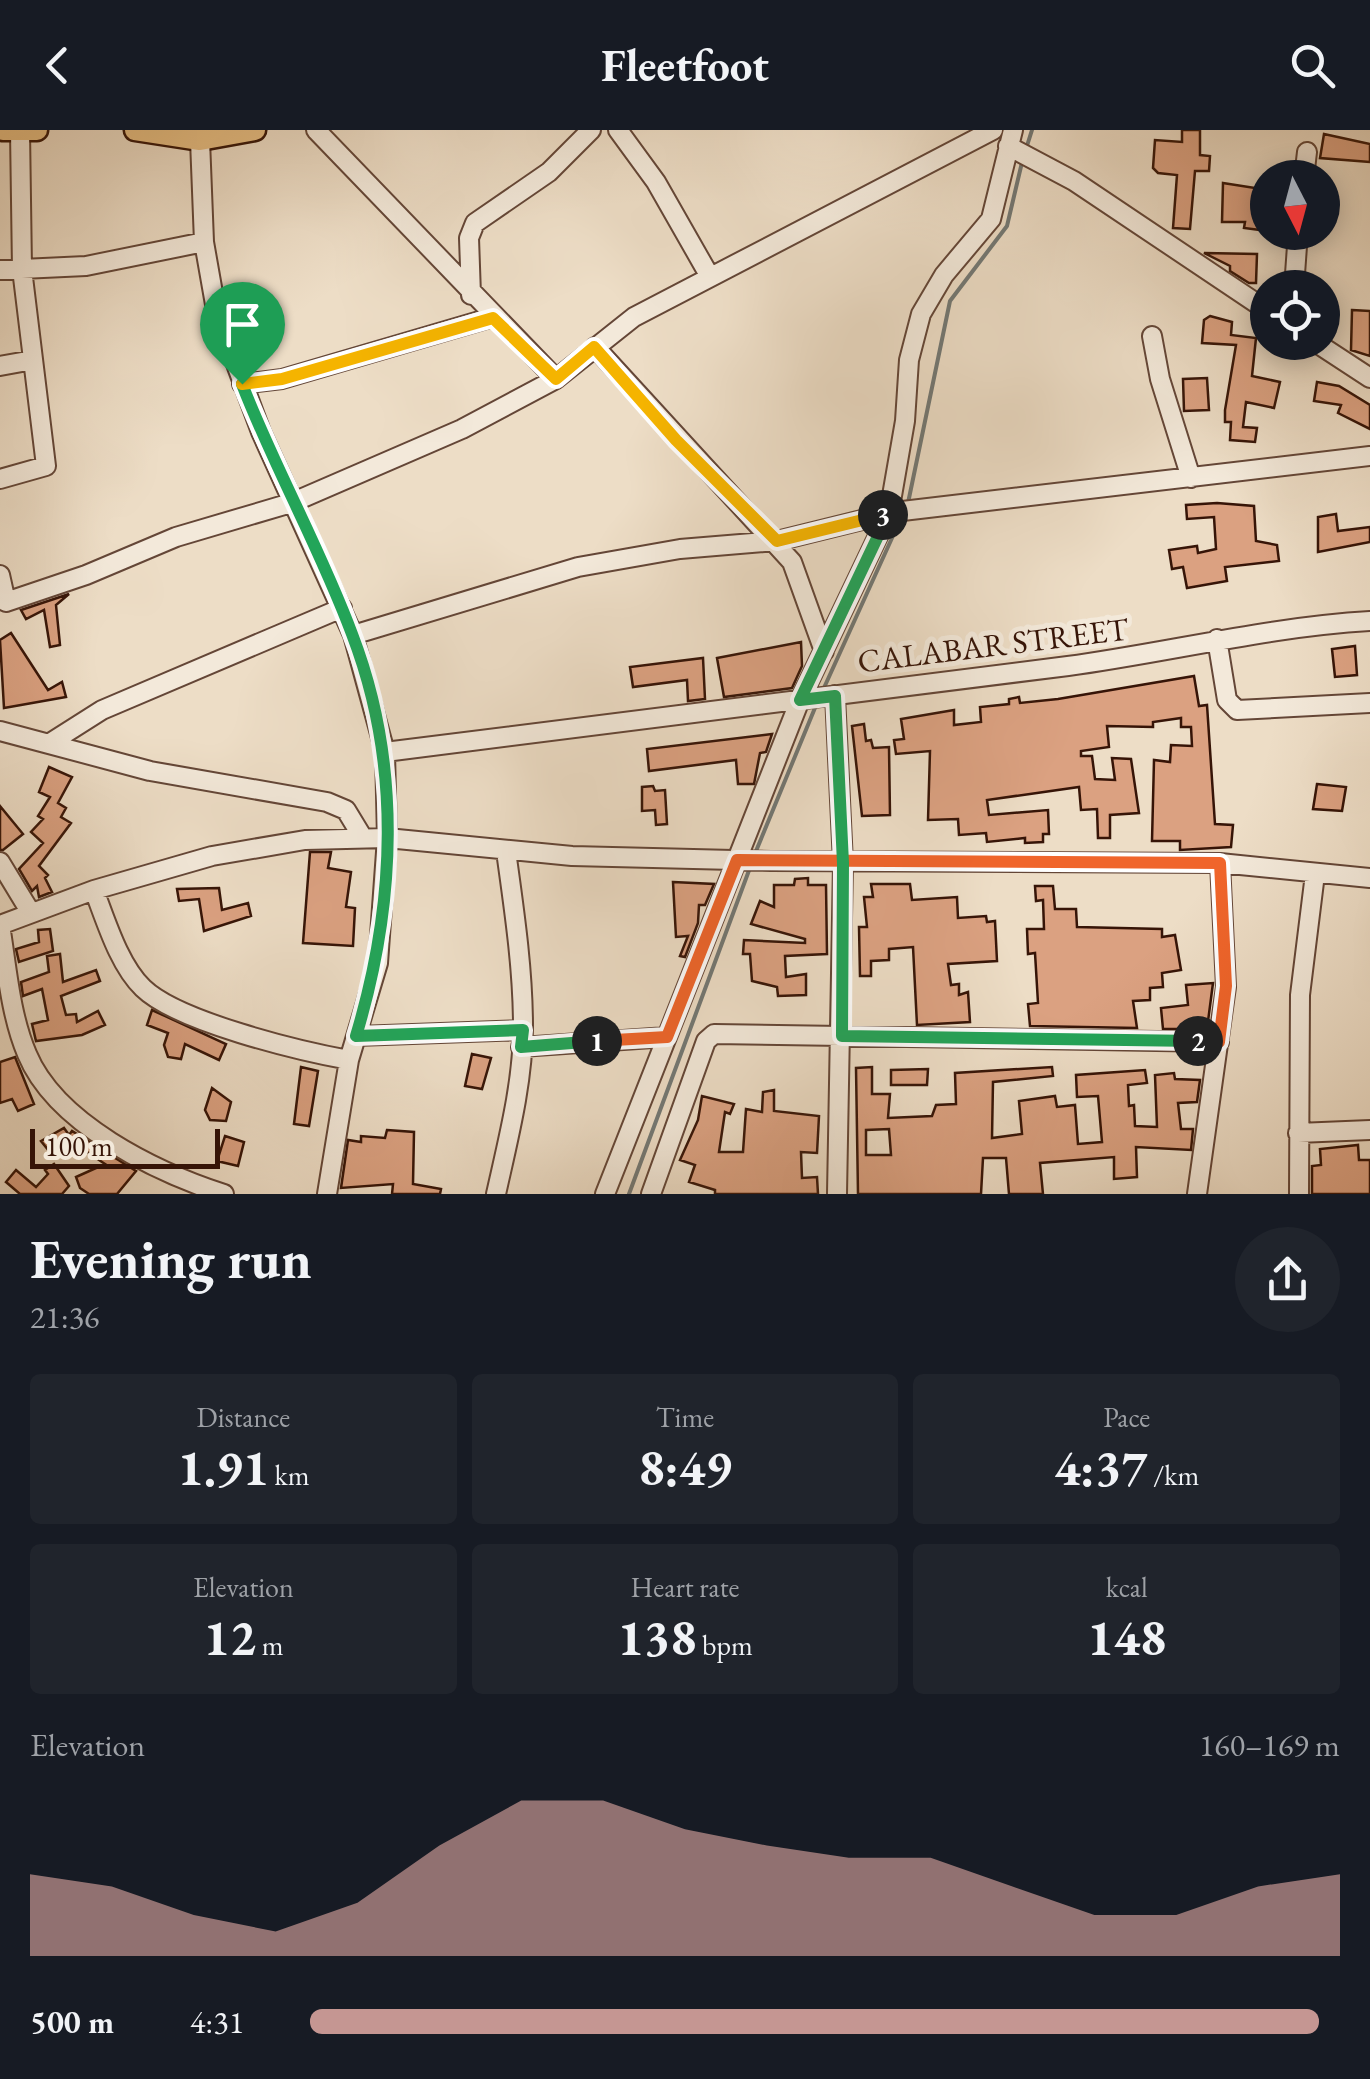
<!DOCTYPE html>
<meta charset="utf-8">
<style>
body{margin:0;font-family:"EB Garamond",serif;background:#20242c;color:#f1f3f6;height:100vh;display:flex;flex-direction:column;font-size:38px;white-space:nowrap}
*{box-sizing:border-box;margin:0}
p{font-size:32px;color:#9ea1a6}
.icon{flex:none;width:55px;height:55px;fill:none;stroke:currentColor;stroke-width:2;stroke-linecap:round;stroke-linejoin:round}
.map{position:relative;height:1064px;overflow:hidden}
.panel{display:flex;flex-direction:column;background:#171b24;flex:1}
.panel>*{flex:none}
.needle{width:65px;rotate:174deg}
.tools{position:absolute;left:1250px;top:30px;display:grid;gap:20px}
.tools a{display:grid;place-items:center;width:90px;height:90px;border-radius:50%;background:#171b24;box-shadow:0 5px 25px #0003;font-size:50px}
.scale{position:absolute;left:30px;bottom:25px;width:190px;box-sizing:border-box;padding-left:10px;border:5px solid #361407;border-top:0;font-size:28px;line-height:35px;white-space:nowrap;color:#361407;-webkit-text-stroke:8px #f3e9da;paint-order:stroke}
.pin{position:absolute;display:grid;place-items:center;width:85px;height:85px;color:#fff;margin:-102px -42px;border-radius:50% 50% 50% 0;rotate:-45deg;box-shadow:0 0 10px #0007}
.pin .icon{rotate:45deg}
.km{position:absolute;width:50px;height:50px;margin:-25px;border-radius:50%;background:#222;color:#fff;font-size:28px;line-height:50px;text-align:center}
.round{display:grid;place-items:center;flex:none;width:105px;height:105px;border-radius:52px;background:#20242c}
.headline{display:flex;align-items:center;justify-content:space-between;height:170px;padding:0 30px}
h1{font-size:55px;font-weight:700;line-height:75px}
.metrics{display:grid;grid-template-columns:repeat(3,1fr);gap:15px;height:170px;padding:10px 30px}
.metrics div{display:grid;align-content:center;border-radius:10px;background:#20242c;text-align:center}
.metrics b{font-size:50px;font-weight:700}
.metrics small{font-size:28px;font-weight:400}
.metrics p{font-size:28px}
.chart{height:280px;padding:20px 30px}
.chart p{display:flex;justify-content:space-between}
.chart svg{width:100%;height:180px;margin-top:10px;fill:#c59692;opacity:.7}
ul{padding:0 30px;list-style:none;font-size:32px}
li{display:grid;grid-template-columns:160px 120px 1fr;align-items:center;height:75px}
li i{height:25px;border-radius:12px;background:#c59692}
header{display:flex;justify-content:space-between;align-items:center;height:130px;padding:0 30px;background:#171b24;font-size:45px;font-weight:700}
.map>svg:first-child{display:block}
.lines{fill:none;stroke-linecap:round;stroke-linejoin:round}
.stream{stroke:#737874;stroke-width:4}
.building{fill:#dba181;stroke:#361407;stroke-width:2.5;fill-rule:evenodd}
.minor-casing{stroke:#644637;stroke-width:22}
.major-casing{stroke:#361407;stroke-width:25}
.minor{stroke:#f3e9da;stroke-width:18}
.major{stroke:#e6be83;stroke-width:20}
.split-1-casing{stroke:#fff;stroke-width:20}
.split-2-casing{stroke:#fff;stroke-width:20}
.split-3-casing{stroke:#fff;stroke-width:20}
.split-4-casing{stroke:#fff;stroke-width:20}
.split-1{stroke:#22a559;stroke-width:12}
.split-2{stroke:#f0652b;stroke-width:12}
.split-3{stroke:#22a559;stroke-width:12}
.split-4{stroke:#f5b400;stroke-width:12}
.labels{text-anchor:middle;stroke-width:10;stroke-linejoin:round;paint-order:stroke}
.street-label{font-size:32px;fill:#361407;stroke:#f3e9da}
</style>
<header><svg class="icon" aria-label="back" viewBox="0 0 24 24"><path d="M15 5l-7 7 7 7"/></svg>Fleetfoot<svg class="icon" aria-label="search" viewBox="0 0 24 24"><circle cx="10" cy="10" r="6"/><path d="M15 15l6 6"/></svg></header>
<div class="map">
<svg width="1370" height="1064" viewBox="0 0 1370 1064">
<rect width="100%" height="100%" fill="#edddc6"/>
<filter id="stains"><feTurbulence type="fractalNoise" baseFrequency=".002" numOctaves="4"/><feColorMatrix values="0 0 0 0 .2 0 0 0 0 .09 0 0 0 0 .02 0 0 0 .5 -.17"/></filter>
<radialGradient id="worn" r=".72"><stop offset=".6" stop-color="#630" stop-opacity="0"/><stop offset="1" stop-color="#630" stop-opacity=".3"/></radialGradient>
<g class="lines">
<path class="stream" d="M1026,19l6,-19
M908,373l42,-202 57,-75 16,-68
M823,560l79,-174
M754,726l63,-153
M629,1064l122,-329"/>
</g>
<path class="building" d="M1182,0h18v25l10,1 -1,15h-14l-5,58 -17,-1 4,-53 -19,-2 -5,-5 2,-28 27,2z
M1324,4l46,10v18l-50,-4z
M1223,53l45,7v41l-24,-3 1,-6h-23z
M1204,123l53,1 -1,29h-7l-19,-12v-5z
M1352,180l18,1v45l-19,-6z
M1210,186l22,6 -1,13 25,3 -4,38 28,6 -6,26 -28,-6 -3,25 14,1 -2,14 -25,-2 1,-18h-6v-12l11,-65 -34,-2 2,-23z
M1207,248l2,32 -25,1 -1,-32z
M1317,252l22,4 31,19v24l-32,-16 3,-8 -27,-4z
M1217,373l37,3 2,35 21,4 2,16 -54,6 2,14 -40,7 -4,-21 -11,2 -3,-19 28,-4 1,7 18,-4 -2,-32 -27,2 -1,-14z
M1336,384l2,17 32,-4v15l-52,10v-35z
M69,464l-13,11 4,40 -10,2 -6,-37 -18,9 -5,-9z
M11,503l37,57 14,-8 4,15 -62,11 -4,-68z
M801,512l1,24 -10,22 -68,9 -7,-39z
M1355,516l2,29 -22,2 -3,-28z
M703,528l2,41 -17,2 -1,-21 -54,7 -3,-20z
M1194,546l5,30 8,-1 8,119 18,1 -2,22 -51,3v-9h-28l2,-81 16,2 1,-17 21,1 -1,-19h-10v-9l-28,4v5l-46,-1 2,21 -28,4v5h11l3,23 20,1 -3,-22 19,1 8,54 -29,2v23h-12l-1,-29 -16,1 -2,-23 -92,13 2,15 59,-5 1,24h-6v8l-18,1v-5l-38,4 -1,-9 -27,2 -1,-16 -30,1 2,-69 -34,3 -2,-14 10,-1 -3,-20 53,-9v15l27,-3 -1,-15 29,-3v-5l10,-2 1,6 38,-4z
M864,594l2,17 5,-1 2,8 16,-1 1,68 -28,1 -10,-90z
M772,604l-6,18 -6,1 -6,31h-16l-2,-24 -87,11 -2,-22z
M49,637l23,10 -14,26 8,5 -5,9 10,6 -32,43 9,9 -3,3 7,14 -13,5 -2,-11 -5,5 -13,-22 24,-26 -12,-11 12,-13 -5,-3 12,-19 -11,-5z
M1317,654l29,3 -4,24 -29,-2z
M653,656l2,5 10,-1 2,34 -11,1 -1,-15 -13,1v-24z
M0,676l23,28 -20,16h-3z
M310,722h21l-3,16 23,4 -5,35 9,1 -2,38 -50,-3z
M808,748v7h18l1,69 -42,2 1,21 20,-3v21l-28,1 -1,-9 -25,-6 -2,-27h-7l1,-14 61,3v-4l-54,-15 9,-23 14,6v-22h20l1,-6z
M673,752l41,2 -9,21h-6l-1,18 -13,34 -5,-1 8,-20 -12,1z
M871,754h39l2,16 45,-3 1,21 28,-2 1,6 8,-1 2,40 -49,3 3,21 8,-1v11l9,-3 2,30 -53,3 -4,-78 -24,2v11l-18,1v15h-11l-1,-49h8l-3,-30h9z
M1035,756h18l2,23h21l1,18 85,2v8l13,-2 6,35 -19,3 1,14 -13,1v12l-17,1 4,27 -107,-2 -2,-22 10,-1 -3,-50 -7,1 -1,-25h17l-1,-29 -7,1z
M219,758l3,22 26,-7 3,13 -47,15 -5,-32 -20,2 -2,-12z
M50,799l3,22 -34,11 -3,-13 23,-7 -1,-12z
M60,824l3,28 33,-12 4,11 -39,15 5,19 10,-1 1,8 21,-11 7,14 -23,10 -46,6 -4,-17 16,-4 -6,-31 -19,7 -2,-14 28,-10 -2,-16z
M1213,853l-6,46h-44l-2,-21 27,-3 -2,-20z
M152,880l74,34 -7,16 -34,-16 -4,15 -13,-2 -4,-12 4,-12 -21,-8z
M472,924l19,4 -9,31 -17,-3z
M15,927l19,47 -16,7 -6,-12 -12,4v-41z
M301,937l17,4 -9,55 -15,-2z
M872,937v27h18l-2,24 44,-2 4,-11 20,-1 -1,-31 97,-6 1,9 -60,6 -1,56 30,-4 -3,-33 36,-5 2,11 18,-2 3,39 24,-2 -4,-46 -21,1 -1,-22 69,-5 2,13 -19,2 1,21 5,-1 1,21 22,1 -2,-52 19,-2 1,6 25,1 -3,22 -19,1 3,26h12l-2,21 -55,-3 1,30 -23,2v-22l-74,6 3,31h-34l-3,-36h-23l-2,36h-123l-2,-126zM889,999l2,26h-25v-25z
M928,939l-1,16h-36v-15z
M212,958l19,14 -5,19 -16,-1 -5,-10z
M774,960v21l45,5 -2,37 -16,-1 1,26 15,-1 1,17h-103v-4l-26,-8 6,-17 -15,-5 18,-40 4,-24 32,8 -4,10 -5,-2 -6,40h24l3,-43 16,3 1,-20z
M64,998l5,7 3,-4 64,40 -19,23h-28l-9,-6 -4,-11 29,-13 -30,-20 -22,12 -12,-15z
M387,1000l27,2 -1,52 28,5 -1,5h-48l1,-10 -52,4 7,-48 13,2v-6l24,2z
M225,1006l19,6 -6,24 -21,-5z
M1358,1015l1,15h11v34h-58v-28l9,-1 -1,-16z
M54,1034l15,22 -7,8h-42l-14,-12 10,-12 20,17 12,-13 -3,-4z"/>
<g class="lines">
<defs>
<path id="minor" d="M316,0l240,249
M618,0l38,52 53,93
M200,10l4,102 12,68 45,122 92,203 32,117 2,86 -9,125 -29,97 -22,134
M1008,16l66,35 194,130
M1304,48l3,-26
M0,140l86,-4 118,-24
M1294,158l4,-56
M471,165l-2,-57 6,-15 74,-51 42,-42
M1152,206l8,43 31,99
M1315,212l55,36
M595,217l197,215 32,89
M0,236l33,-6
M242,254l40,-5 211,-62
M0,349l46,-13 -24,-197 -2,-138
M0,445l6,27 80,-27 90,-38 115,-34 171,-74 94,-50 78,-62 359,-187
M353,505l225,-68 102,-18 97,-8 117,-29 476,-56
M1217,509l10,61 10,10 133,-7
M835,565l8,168 -6,331
M0,601l150,40 177,31 19,8 17,28
M50,613l52,-33 240,-102
M385,622l683,-86c102,-14 200,-39 302,-45
M0,732l31,51
M94,760c12,31 25,75 49,98 35,34 157,63 206,72
M357,906l166,-6
M521,917l146,-10
M1298,1003l72,-3
M224,1064c-68,-22 -168,-70 -197,-140 -17,-40 -20,-87 -27,-129l94,-35 118,-34 93,-16 82,-2 185,18 199,5 449,2 150,15
M496,1064c12,-54 27,-111 27,-167 0,-59 -9,-118 -17,-176
M605,1064l195,-494 89,-187 16,-92 4,-61 12,-46 23,-39 47,-56 22,-89
M651,1064l55,-153 8,-7 505,8
M1197,1064l29,-207 -6,-124
M1299,1064l1,-199 15,-121"/>
<path id="major" d="M3,0h34
M135,0l65,10 55,-10"/>
</defs>
<use href="#minor" class="minor-casing"/>
<use href="#major" class="major-casing"/>
<use href="#minor" class="minor"/>
<use href="#major" class="major"/>
</g>
<g class="lines">
<defs>
<path id="split-1" d="M242,254c33,85 78,164 110,250 50,130 44,269 4,402l167,-6 -2,17 76,-6"/>
<path id="split-2" d="M597,911l70,-4 70,-177 483,3 6,123 -7,56 -21,-1"/>
<path id="split-3" d="M883,385l6,-2 -89,187 35,-4 8,167 -1,173 356,5"/>
<path id="split-4" d="M242,254l40,-5 211,-61 63,61 38,-32 82,93 101,101 106,-26"/>
</defs>
<use href="#split-1" class="split-1-casing"/>
<use href="#split-2" class="split-2-casing"/>
<use href="#split-3" class="split-3-casing"/>
<use href="#split-4" class="split-4-casing"/>
<use href="#split-1" class="split-1"/>
<use href="#split-2" class="split-2"/>
<use href="#split-3" class="split-3"/>
<use href="#split-4" class="split-4"/>
</g>
<g class="labels">
<g class="street-label">
<text transform="translate(993 515) rotate(-7)" y="11">CALABAR STREET</text>
</g>
</g>
<rect width="100%" height="100%" filter="url(#stains)"/>
<rect width="100%" height="100%" fill="url(#worn)"/>
</svg>
<div class="tools">
<a><svg class="needle" viewBox="-14 -14 28 28"><path d="M0-13l5 13h-10z" fill="#e53935"/><path d="M0 13l5-13h-10z" fill="#9ea1a6"/></svg></a>
<a><svg class="icon" aria-label="locate" viewBox="0 0 24 24"><circle cx="12" cy="12" r="6"/><path d="M12 2v4M12 18v4M2 12h4M18 12h4"/></svg></a>
</div>
<div class="scale">100 m</div>
<div class="pin" style="left:242px;top:254px;background:#1e9e55"><svg class="icon" aria-label="arrive" viewBox="0 0 24 24"><path d="M6 21V4h12l-3 4 3 4H6"/></svg></div>
<b class="km" style="left:597px;top:911px">1</b>
<b class="km" style="left:1198px;top:911px">2</b>
<b class="km" style="left:883px;top:385px">3</b>
</div>
<section class="panel">
<div class="headline"><div><h1>Evening run</h1><p>21:36</p></div><a class="round"><svg class="icon" aria-label="share" viewBox="0 0 24 24"><path d="M12 15V3M7 8l5-5 5 5M5 13v7h14v-7"/></svg></a></div>
<div class="metrics">
<div><p>Distance</p><b>1.91<small> km</small></b></div>
<div><p>Time</p><b>8:49</b></div>
<div><p>Pace</p><b>4:37<small> /km</small></b></div>
</div>
<div class="metrics">
<div><p>Elevation</p><b>12<small> m</small></b></div>
<div><p>Heart rate</p><b>138<small> bpm</small></b></div>
<div><p>kcal</p><b>148</b></div>
</div>
<div class="chart"><p><span>Elevation</span>160–169 m</p>
<svg viewBox="0 0 160 44" preserveAspectRatio="none"><path d="M0 44V24L10 27L20 34L30 38L40 31L50 17L60 6L70 6L80 13L90 17L100 20L110 20L120 27L130 34L140 34L150 27L160 24V44z"/></svg>
</div>
<ul>
<li><b>500 m</b>4:31<i style="width:98%"></i></li>
</ul>
</section>
